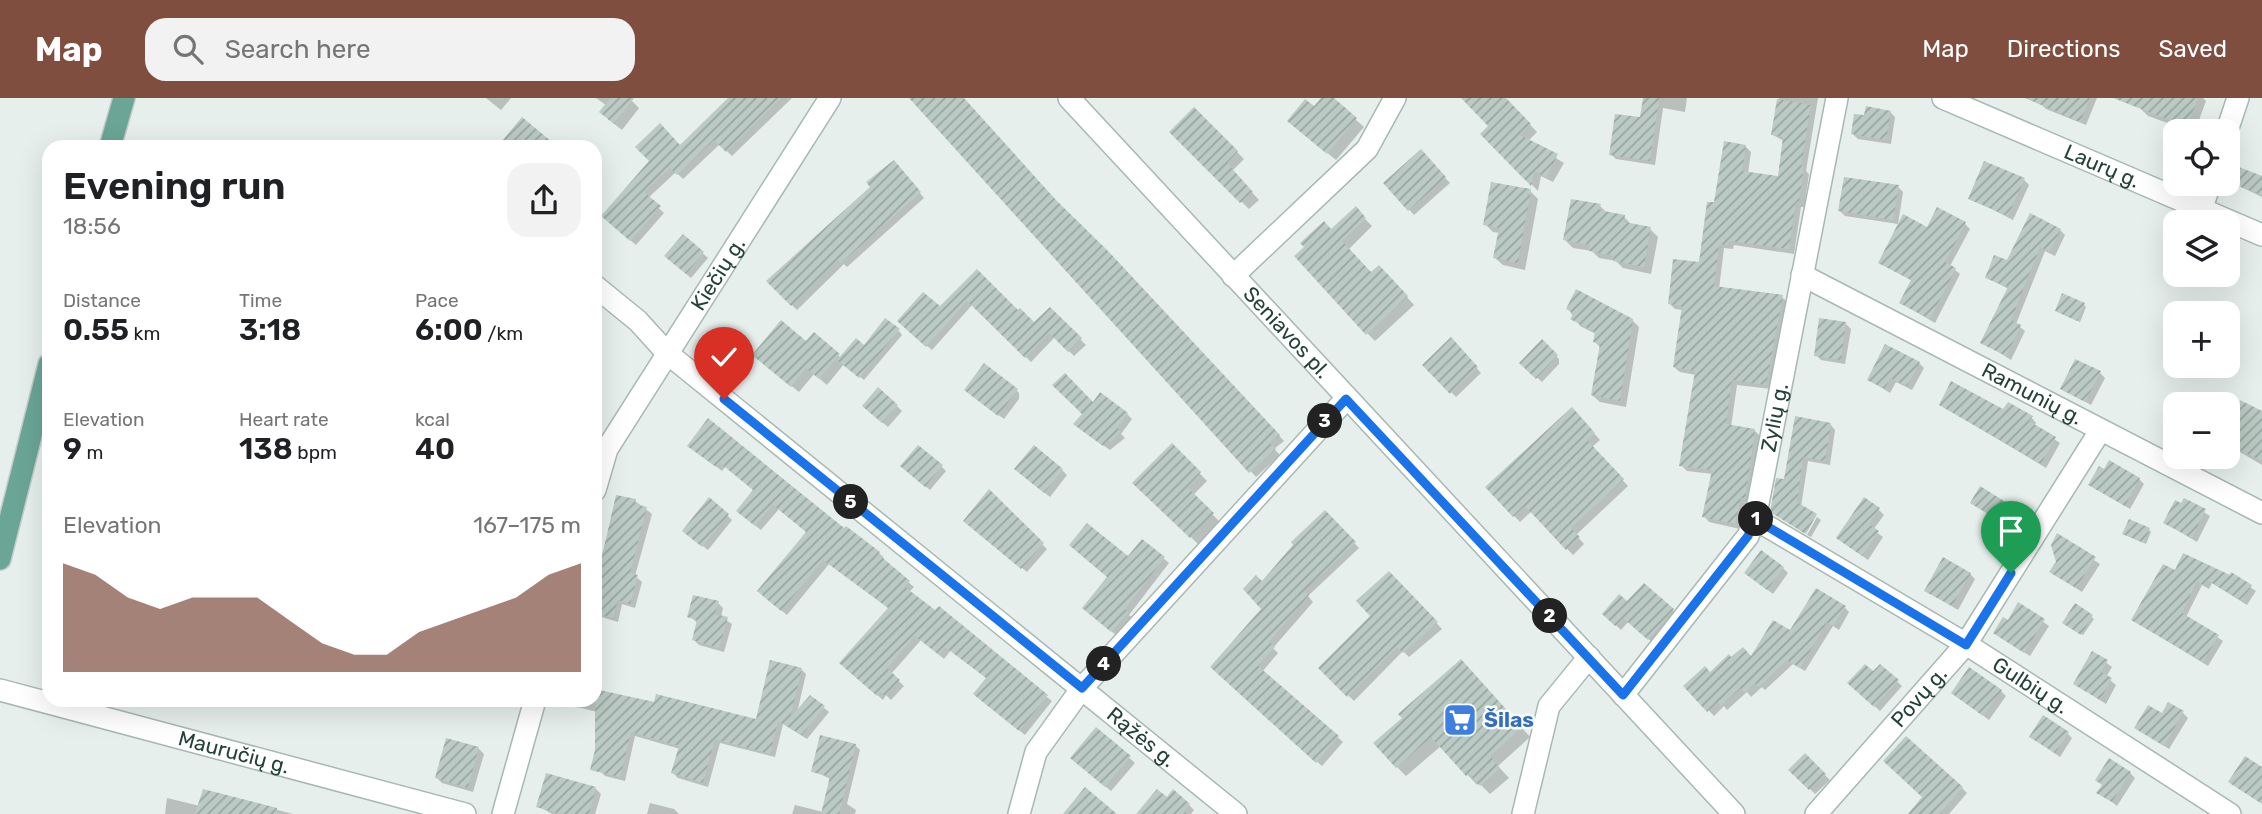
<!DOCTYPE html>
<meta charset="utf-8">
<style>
body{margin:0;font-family:Rubik,sans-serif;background:#f2f2f2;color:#202124;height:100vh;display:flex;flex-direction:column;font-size:26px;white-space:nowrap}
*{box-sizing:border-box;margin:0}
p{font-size:23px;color:#757577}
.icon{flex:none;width:38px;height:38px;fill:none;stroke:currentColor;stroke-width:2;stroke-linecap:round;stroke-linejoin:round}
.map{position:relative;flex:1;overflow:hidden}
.details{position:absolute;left:42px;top:42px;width:560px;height:567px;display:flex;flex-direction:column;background:#fff;border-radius:21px;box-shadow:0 7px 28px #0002}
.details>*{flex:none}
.fabs{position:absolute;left:2163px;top:21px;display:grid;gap:14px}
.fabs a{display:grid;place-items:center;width:77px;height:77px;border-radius:14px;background:#fff;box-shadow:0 7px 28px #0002;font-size:35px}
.pin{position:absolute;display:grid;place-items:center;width:60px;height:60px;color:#fff;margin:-72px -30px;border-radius:50% 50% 50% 0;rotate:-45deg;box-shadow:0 0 7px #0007}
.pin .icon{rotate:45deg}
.km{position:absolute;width:35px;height:35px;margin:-18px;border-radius:50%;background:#222;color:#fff;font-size:19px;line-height:35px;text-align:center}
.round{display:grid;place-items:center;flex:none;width:74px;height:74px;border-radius:21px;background:#f2f2f2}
.head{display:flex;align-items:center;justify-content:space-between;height:119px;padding:0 21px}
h1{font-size:38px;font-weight:600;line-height:52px}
.stats{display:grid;grid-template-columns:repeat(3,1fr);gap:10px;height:119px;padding:7px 21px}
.stats div{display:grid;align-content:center}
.stats b{font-size:30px;font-weight:600}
.stats small{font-size:19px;font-weight:400}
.stats p{font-size:19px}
.chart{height:196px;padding:14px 21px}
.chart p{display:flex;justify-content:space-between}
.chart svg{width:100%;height:126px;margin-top:7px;fill:#7f4e3f;opacity:.7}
header{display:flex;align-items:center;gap:42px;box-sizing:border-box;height:98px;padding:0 35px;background:#7f4e3f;color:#fff}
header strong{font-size:33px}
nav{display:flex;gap:38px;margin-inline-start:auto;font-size:24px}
.search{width:490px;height:63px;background:#f2f2f2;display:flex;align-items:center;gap:18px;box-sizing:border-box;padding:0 24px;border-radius:21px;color:#757577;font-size:26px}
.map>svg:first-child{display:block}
.shadow{fill:#0003}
.building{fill:url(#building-hatch)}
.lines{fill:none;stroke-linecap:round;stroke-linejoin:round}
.minor-casing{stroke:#a8b8b2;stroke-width:24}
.major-casing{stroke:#c2cac8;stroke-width:24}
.minor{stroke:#fff;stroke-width:21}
.major{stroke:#6aa596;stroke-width:21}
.route-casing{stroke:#fff;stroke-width:14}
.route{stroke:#1a73e8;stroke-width:9}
.labels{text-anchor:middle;stroke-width:5;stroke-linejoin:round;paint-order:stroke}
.street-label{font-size:21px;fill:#24423a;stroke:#f7fbf9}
.shop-label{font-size:21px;font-weight:bold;fill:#366cbe;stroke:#f7fbf9;text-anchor:start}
</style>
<header>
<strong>Map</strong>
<div class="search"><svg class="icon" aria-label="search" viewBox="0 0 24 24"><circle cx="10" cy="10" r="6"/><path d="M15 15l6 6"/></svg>Search here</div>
<nav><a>Map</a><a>Directions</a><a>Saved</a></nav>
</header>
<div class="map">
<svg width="2262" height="716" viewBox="0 0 2262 716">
<defs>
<pattern id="building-hatch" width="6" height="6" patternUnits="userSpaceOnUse" patternTransform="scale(1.75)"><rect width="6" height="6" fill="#bbcac4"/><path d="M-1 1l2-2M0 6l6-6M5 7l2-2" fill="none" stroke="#98a6a0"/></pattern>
</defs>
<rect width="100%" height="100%" fill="#e6efeb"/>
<path class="shadow" d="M486,0h25l-10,12z
M596,0h33l10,10 -17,22 -14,-11 -2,-14z
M730,0h62l-60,58 -12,-12 -37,35 -7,-7 -28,26 16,15 -28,32 -28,-24 43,-60 29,-14z
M912,0h50l97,108 55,53 170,182 -10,8 6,6 -24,22z
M1324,0h7l33,29 -28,33 -39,-32z
M1477,0h27l33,34 -9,9 36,22 -11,19 -12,-6 -3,15 -56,-57 8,-8z
M1645,0h42l-2,14 -22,-4 -8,57 -39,-6 -5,-5 30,-35z
M1779,0h39l-12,73 3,3 -5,33h-3l-7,47 -60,-9 -1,4 -9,-1 -5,41 63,8 5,5 -16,87 -34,-4 -6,42 23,3 6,6 -9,67 -5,-2 -6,28 -31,-7 -5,-6 9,-42 -26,-3 -6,-6 15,-90 -16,-3 -6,-5 9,-57 -8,-1 -6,-6 32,-39 15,-60 29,-58 6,6 -3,21 31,5 5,-37 -11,-6z
M2044,0h53l-11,27 -40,-16 -5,-5z
M2145,0h58l3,3 -11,30h-5l-42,-15 -7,-7z
M1194,11l50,50 -12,12 27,29 -10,9 -78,-77z
M1890,14l5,5 -4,27 -33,-5 -6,-6 14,-16z
M1421,54l29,31 -36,32 -28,-32z
M899,69l25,31 -77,69 -3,-3 -47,46 -29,-29z
M2262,80v19l-27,-13z
M2024,82l5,5 -16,35 -43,-22z
M1898,89l5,5 -5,32 -53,-8 -5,-5z
M1530,93l8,8 -13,71 -22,-5 -8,-7 5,-25 -7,-1 -8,-8z
M1600,108l8,8 16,3 8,8 18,4 8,8 -7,37 -28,-6 -7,-7 -17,-3 -7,-7 -19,-3 -8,-8z
M1355,111l17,17 -24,24 23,24 16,1 27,30 -39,36 -8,-8 -36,-102z
M1965,126l5,5 -20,37 10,8 -25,49 -34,-20 11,-22 -32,-19z
M2060,132l5,5 -10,21 -10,-5 -29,73 9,7 -14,29 -28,-18 26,-53 -22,-11z
M683,138l25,22 -17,20 -20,-17z
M977,173l41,42 16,11 16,-15 36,36 -12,11 -19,-19 -24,25 -58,-58 -41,46 -28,-24 36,-18z
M2084,207l2,2 -6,15 -23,-11z
M1568,211l64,11 7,7 -13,80 -26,-5 -8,-7 9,-47 -6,-6 1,-8 -16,-8z
M1846,226l5,5 -6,35 -24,-4 -5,-5z
M899,233l3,4 -38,45 -20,-16 -17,21 -13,-11 -15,18 -37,-30 44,-19 8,-9 27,24z
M1451,241l30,34 -25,24 -31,-32z
M1542,244l17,17v5l-17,18 -20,-19z
M1919,265l5,5 -12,22 -16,-8 -6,11 -21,-13z
M2100,275l5,5 -14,27 -29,-17z
M1014,290l5,5v6l-15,20 -33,-24z
M2241,305l21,10v52l-34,-20v-16z
M1941,307l90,12 5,6 -2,3 26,17 -14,25z
M897,308l5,5 -14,16 -19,-16z
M1572,311l28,31 -8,7 36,39 -52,49 8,9 -11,11 -41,-44 -12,11 -33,-35z
M1127,316l5,5 -11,15 4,4 -15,12 -30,-21z
M1796,320l34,6 5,6 -5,35 -22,-4 -7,46 14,8 -11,18 -32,-21 13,-31z
M689,347l190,108 5,5 -2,2 32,27 -5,5 143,109 -27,34 -45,-36 8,-21 -37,-28 -7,9 -23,-19 -30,34 13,12 -13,14 -5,-5 -3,5 -42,-37 48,-55 -60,-44 -42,51 -23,-19 44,-64 -29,-23 -18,21 -18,-14 12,-25 -29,-25 -4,5z
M1172,347l35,36 -14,14 27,27 -22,22 -63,-61z
M941,368l5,5 -16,19 -23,-19z
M1062,372l5,5 -17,22 -29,-23z
M2139,381l5,5 -14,25 -40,-24z
M1981,391l40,27 -9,14 -40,-27z
M989,394l58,57 -20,23 -56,-46z
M618,399l17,4 17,13 -17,62 7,6 -7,26 -13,-4 -4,18 -23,-7v-34z
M2184,402l26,16 -13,26 -32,-19z
M1879,412l5,5 -11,15 10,7 -15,23 -25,-18z
M1325,415l34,35 -51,48 5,6 -40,46 5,5 -16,19 81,70 -21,24 -105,-94 46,-63 -1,-25z
M727,417l5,5 -24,30 -19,-15z
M1817,419l4,3 -10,17 -4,-2z
M2149,432l2,2 -5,12 -22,-10z
M2057,438l43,28 -18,28 -25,-16z
M1142,443l27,22 -40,52 4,3 -16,18 -28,-24z
M1783,470l5,5 -15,21 -27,-21z
M2176,474l56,3 24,16 -9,14 -35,-22 -3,6 -7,-4 -16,32 37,24 -15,25 -75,-46z
M1389,475l53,56 -33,28 -6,-6 -49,50 -33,-33 51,-52z
M1970,476l5,5 -17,31 -32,-19z
M1644,487l34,30 -24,29 -25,-23 -8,9 -17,-16 23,-10z
M718,505l5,5 -2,9 11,7 -8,28 -25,-7 -5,-5 4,-17 -9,-7z
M2019,507l30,21 -19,30 -30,-19z
M2075,507l19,14 -11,16 -17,-10z
M1844,509l5,5 -10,18 -6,-4 -28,45 -12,-7 -28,26 -3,-3 -11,10 -4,-5 -20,18 -3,-4 -10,10 -28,-30 46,-26 20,-2 38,-26z
M2093,555l19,14 -6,10 10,8 -10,19 -31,-20z
M1880,568l22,20 -22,25 -31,-28 24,-9z
M801,571l5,5 -9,39 27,-5 5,4 -22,27 -24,-15 -8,33 -55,-14 -12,44 -30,-9 -5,-5 7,-24 -45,-13 -10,45 -20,-5 -5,-5 13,-55 -44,-11 -5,-5h31v-22l7,6 -2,8 158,29z
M1470,572l60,67 -32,29 11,12 -19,16 -11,-11 -2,2 -36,-39 -35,30 -9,-9z
M2001,593l5,5 -17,24 -36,-27z
M2183,615l5,5 -19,31 -33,-21 27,-13z
M1096,631l39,34 -24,28 -34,-28z
M2067,635l5,5 -12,19 -29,-20z
M447,642l32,9 5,5 -11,38 -31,-9 -5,-5z
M855,647l5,5 -13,54 9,6 -1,4h-63l3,-9 28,7 8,-33 -18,-8z
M1805,657l25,25 -15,14 -24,-24z
M2130,675l5,5 -18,28 -18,-14z
M1962,690l5,5 -18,21h-29z
M596,691l5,5 -6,20h-43l-14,-8z
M204,693l89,23h-128l2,-16 33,8z
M1167,702l22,5 5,5 -3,4h-48z
M650,705l24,6 5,5h-32z"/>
<path class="building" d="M610,0h24l-20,26 -15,-12z
M728,0h53l-55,54 -12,-12 -37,35 -7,-7 -26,24 17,14 -31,35 -29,-25 48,-55 -14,-14 25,-24 20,22z
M909,0h55l92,102 53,52 171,183 -10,8 6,6 -27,24z
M1321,0h13l23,20 -30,36 -40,-33 18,-22 9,7z
M1461,0h45l25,26 -11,11 38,19 -12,23 -12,-6 -3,15 -51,-52 8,-8z
M1643,0h16l-9,63 -41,-6 6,-41 25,3z
M2025,0h65l-10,24z
M2113,0h85l-11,29z
M1777,1l34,6 -10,61h3l-5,36h-3l-7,47 -60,-8 -1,4 -9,-1 -5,42 69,9 -17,90 -34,-5 -6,44 29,5 -10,71 -4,-3 -6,27 -33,-7 10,-47 -33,-4 16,-95 -22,-4 9,-61 -14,-2 5,-45 26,3 8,-60h7l10,-61 22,4 -4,26 36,5 5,-39 -12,-2z
M1866,8l25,5 -5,29 -35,-6 3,-20 10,1z
M1194,9l44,44 -11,12 26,29 -13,11 -71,-71z
M522,19l36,30h-61z
M1421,51l25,28 -38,34 -25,-28z
M894,62l27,32 -80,71 -3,-3 -47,46 -25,-25 104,-94 -4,-5z
M1984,63l41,17 -17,38 -40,-17z
M2239,69l23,9v19l-29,-11z
M1844,79l55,8 -6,35 -55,-9z
M1491,84l40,7 -13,74 -25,-5 6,-30 -16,-3z
M1571,101l30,5 -2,6 26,5 -1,7 27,5 -7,40 -31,-6 1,-5 -25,-5 1,-6 -27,-5z
M1356,108l10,12 -24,23 29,31 8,-7 29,31 -42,39 -72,-79 10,-9 -4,-4 24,-22 7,8z
M1937,109l29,15 -21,40 11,6 -26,51 -31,-16 12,-23 -33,-17 25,-49 24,13z
M2030,115l31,16 -11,23 -10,-5 -29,73 10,5 -15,31 -26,-13 28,-56 -23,-9 9,-23 13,5z
M683,136l21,18 -18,22 -22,-18z
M977,171l41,41 2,-2 14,14 16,-15 32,31 -14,14 -19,-19 -24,25 -58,-57 -41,46 -29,-26 26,-29 17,14z
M1576,191l57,30 -13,82 -29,-6 9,-51 -7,-2 2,-10 -25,-13 4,-6 -8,-4z
M2062,195l23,10 -8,18 -22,-10z
M885,220l15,11 -41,49 -22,-18 19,-22 8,7z
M1819,220l27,4 -5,38 -27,-4z
M781,222l25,21 8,-9 26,22 -21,25 -13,-11 -15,19 -39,-32z
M1451,239l27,30 -28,27 -28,-29z
M1542,241l16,16 -22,24 -17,-16z
M1885,246l35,18 -13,24 -17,-8 -5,11 -18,-9z
M2075,261l26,12 -16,31 -25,-13z
M984,265l34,26 -20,27 -34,-26z
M1065,275l28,29 7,-10 28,21 -11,15 4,4 -10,10 -3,-2 -5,6 -30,-22 9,-10 -30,-29z
M1951,283l52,28 5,-7 25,14 -4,5 27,16 -15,27 -102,-59z
M878,289l20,18 -16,18 -20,-17z
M2240,302l22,11v50l-34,-17v-19z
M1572,309l23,26 -8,7 37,39 -53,49 9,9 -14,13 -41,-44 -12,11 -28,-30z
M1795,318l36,7 -6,38 -22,-4 -6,45 20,12 -11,20 -36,-22 6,-34 8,1z
M708,320l136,110 2,-2 34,26 -2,2 32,27 -5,6 30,23 4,-4 109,89 -29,36 -46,-37 13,-16 -41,-31 -6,8 -24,-19 -28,32 13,12 -15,16 -5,-4 -3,4 -38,-33 49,-55 -65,-48 -42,51 -24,-20 49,-59 -33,-27 -18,21 -19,-15 17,-21 -33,-27 -4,4 -29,-21z
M1172,345l29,29 -14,15 27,26 -24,25 -58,-55z
M918,347l25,20 -18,22 -25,-21z
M1034,347l29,24 -19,24 -30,-24z
M2109,362l31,18 -15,28 -37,-21 11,-19 5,3z
M1980,388l37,23 -10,17 -37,-23z
M989,391l55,54 -23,26 -58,-48z
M616,397l20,4 -1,5 12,3 -17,66 8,2 -8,29 -12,-4 -5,18 -18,-5v-49l5,1z
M709,399l20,17 -27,33 -20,-16z
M1864,399l16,11 -11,16 10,7 -17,25 -26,-18z
M2184,400l22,11 -14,29 -29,-15 12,-23 6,3z
M1325,412l31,32 -52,49 5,4 -40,47 6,5 -17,19 81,70 -23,27 -106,-96 51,-58 -18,-20 13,-14 6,6 31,-36 -2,-3z
M2129,421l21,9 -6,15 -22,-9z
M1087,425l41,33 14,-17 23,18 -40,52 4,3 -18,20 -29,-24 25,-31 -38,-32z
M2057,435l39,24 -20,31 -27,-16 7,-10 -5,-17z
M1761,452l23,17 -17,23 -23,-17z
M2183,455l47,22 1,-3 21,13 -10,16 -35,-21 -3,5 -7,-4 -15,32 37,22 -16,27 -72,-42 32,-56 12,6z
M1943,459l28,16 -19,33 -28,-15z
M1389,473l49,51 -35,31 -6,-6 -50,50 -29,-29 52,-52 -14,-15z
M1644,485l30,26 -26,31 -25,-22 -8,8 -13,-12 17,-20 8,7z
M1816,490l30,18 -13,20 -6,-4 -27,46 -13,-8 -28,27 -4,-4 -10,10 -4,-5 -20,18 -3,-4 -11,10 -24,-26 22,-20 5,6 19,-18 2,3 12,-10 8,9 22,-36 17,10z
M693,497l26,6 -4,13 13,3 -9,31 -27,-8 5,-20 -10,-3z
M2018,504l27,17 -21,34 -31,-20 10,-16 5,3z
M2075,505l18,12 -12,20 -19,-12z
M2092,553l16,9 -7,12 11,6 -12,22 -27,-16z
M1461,561l61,68 -32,29 10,12 -20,18 -11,-12 -3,2 -35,-39 -35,31 -23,-25 29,-25 -4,-4z
M770,562l32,8 -12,50 20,-23 15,11 -23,29 -24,-14 -8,33 -55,-15 -12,44 -32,-10 8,-27 -48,-14 -11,45 -30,-7 5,-20v-61l59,13 2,-8 100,25z
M1865,566l8,7 7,-7 19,16 -25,27 -27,-24z
M1969,569l33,23 -19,26 -32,-23z
M2168,604l16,9 -20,35 -30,-18 14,-23 14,8z
M2043,617l26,17 -14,21 -26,-16z
M1096,629l35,29 -26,31 -35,-29z
M820,637l36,9 -17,70h-18l9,-38 -19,-4z
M1906,638l57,51 -23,27h-32l14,-17 -39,-36z
M446,640l33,9 -11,41 -33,-10z
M1805,655l21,21 -17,16 -21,-20z
M2245,658l17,11v37l-34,-22z
M2109,660l22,14 -19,30 -16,-9 6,-8 -7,-5z
M546,675l50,14 -7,27h-28l-25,-7z
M1085,689l32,27h-54z
M203,691l74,19v6h-82z
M1157,691l10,8 6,-8 17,15 -6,7 3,3h-51z"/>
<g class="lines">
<defs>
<g id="minor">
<path id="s1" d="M1069,0l665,716"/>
<path id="s2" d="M1943,0l319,137"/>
<path d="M2227,33l11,-33"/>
<path d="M2201,112l9,-26"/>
<path id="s3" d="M1802,177l460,238"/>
<path d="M1233,178l134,-127 28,-51"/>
<path id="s4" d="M595,188l43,35 29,32 569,461"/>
<path id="s5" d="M595,392l12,-41 223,-351"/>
<path id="s6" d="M1755,421l211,125 264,170"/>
<path id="s7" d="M0,592l465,124"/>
<path id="s8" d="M1623,597l125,-159 7,-17 82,-421"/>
<path d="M503,716l32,-114"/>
<path d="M1019,716l17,-62 46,-64 264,-289"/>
<path d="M1523,716l26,-108 40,-49"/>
<path id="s9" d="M1816,716l150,-170 134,-213"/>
</g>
<path id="major" d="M110,49l14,-49
M0,461l49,-195"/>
</defs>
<use href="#minor" class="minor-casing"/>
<use href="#major" class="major-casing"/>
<use href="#minor" class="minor"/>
<use href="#major" class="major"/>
</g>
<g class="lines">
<defs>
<path id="route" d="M724,301l358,289 264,-289 277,296 125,-159 7,-17 211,126 45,-72"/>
</defs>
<use href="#route" class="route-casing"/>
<use href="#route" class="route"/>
</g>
<defs>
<symbol id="supermarket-square" viewBox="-11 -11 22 22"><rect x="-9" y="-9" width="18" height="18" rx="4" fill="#3f7fe0" stroke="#f7fbf9"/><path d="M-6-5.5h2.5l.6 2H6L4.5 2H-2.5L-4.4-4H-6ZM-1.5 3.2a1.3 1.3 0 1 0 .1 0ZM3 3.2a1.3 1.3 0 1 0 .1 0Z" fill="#fff"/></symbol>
</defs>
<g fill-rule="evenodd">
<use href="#supermarket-square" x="1441" y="603" width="38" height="38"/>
</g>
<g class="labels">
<g class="street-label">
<text dy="7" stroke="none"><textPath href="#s2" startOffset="173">Laurų g.</textPath></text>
<text dy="7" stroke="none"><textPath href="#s5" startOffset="250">Kiečių g.</textPath></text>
<text dy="7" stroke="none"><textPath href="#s1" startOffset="320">Seniavos pl.</textPath></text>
<text dy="7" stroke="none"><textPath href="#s3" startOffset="259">Ramunių g.</textPath></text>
<text dy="7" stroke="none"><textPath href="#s8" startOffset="324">Zylių g.</textPath></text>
<text dy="7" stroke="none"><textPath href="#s6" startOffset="322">Gulbių g.</textPath></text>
<text dy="7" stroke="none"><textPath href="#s9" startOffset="156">Povų g.</textPath></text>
<text dy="7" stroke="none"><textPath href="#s4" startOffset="709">Rąžės g.</textPath></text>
<text dy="7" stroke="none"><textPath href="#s7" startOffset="242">Mauručių g.</textPath></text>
</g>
<g class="shop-label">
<text x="1484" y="629">Šilas</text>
</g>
</g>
</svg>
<div class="fabs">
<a><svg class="icon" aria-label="locate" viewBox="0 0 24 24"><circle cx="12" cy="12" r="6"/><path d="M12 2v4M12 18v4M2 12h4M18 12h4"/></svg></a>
<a><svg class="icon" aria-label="layers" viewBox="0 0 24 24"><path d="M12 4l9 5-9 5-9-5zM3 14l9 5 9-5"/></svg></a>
<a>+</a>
<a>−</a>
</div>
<div class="pin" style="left:2011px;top:475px;background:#1e9e55"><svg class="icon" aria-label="arrive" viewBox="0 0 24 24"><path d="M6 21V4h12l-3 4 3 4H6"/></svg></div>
<div class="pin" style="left:724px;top:301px;background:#d93025"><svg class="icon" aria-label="check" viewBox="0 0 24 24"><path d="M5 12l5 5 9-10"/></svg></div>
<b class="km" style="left:1756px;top:421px">1</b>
<b class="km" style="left:1550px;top:518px">2</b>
<b class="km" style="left:1325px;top:323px">3</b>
<b class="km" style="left:1104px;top:566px">4</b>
<b class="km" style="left:851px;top:404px">5</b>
<section class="details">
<div class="head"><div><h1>Evening run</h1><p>18:56</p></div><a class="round"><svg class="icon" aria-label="share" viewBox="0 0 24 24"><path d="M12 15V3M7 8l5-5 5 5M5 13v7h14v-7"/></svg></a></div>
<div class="stats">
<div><p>Distance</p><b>0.55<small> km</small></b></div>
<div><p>Time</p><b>3:18</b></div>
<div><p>Pace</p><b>6:00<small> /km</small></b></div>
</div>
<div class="stats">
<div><p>Elevation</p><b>9<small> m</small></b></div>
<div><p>Heart rate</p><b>138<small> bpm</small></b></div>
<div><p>kcal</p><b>40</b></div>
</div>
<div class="chart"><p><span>Elevation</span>167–175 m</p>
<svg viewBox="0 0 160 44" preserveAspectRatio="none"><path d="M0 44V6L10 10L20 18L30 22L40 18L50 18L60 18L70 26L80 34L90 38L100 38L110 30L120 26L130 22L140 18L150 10L160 6V44z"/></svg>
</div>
</section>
</div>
